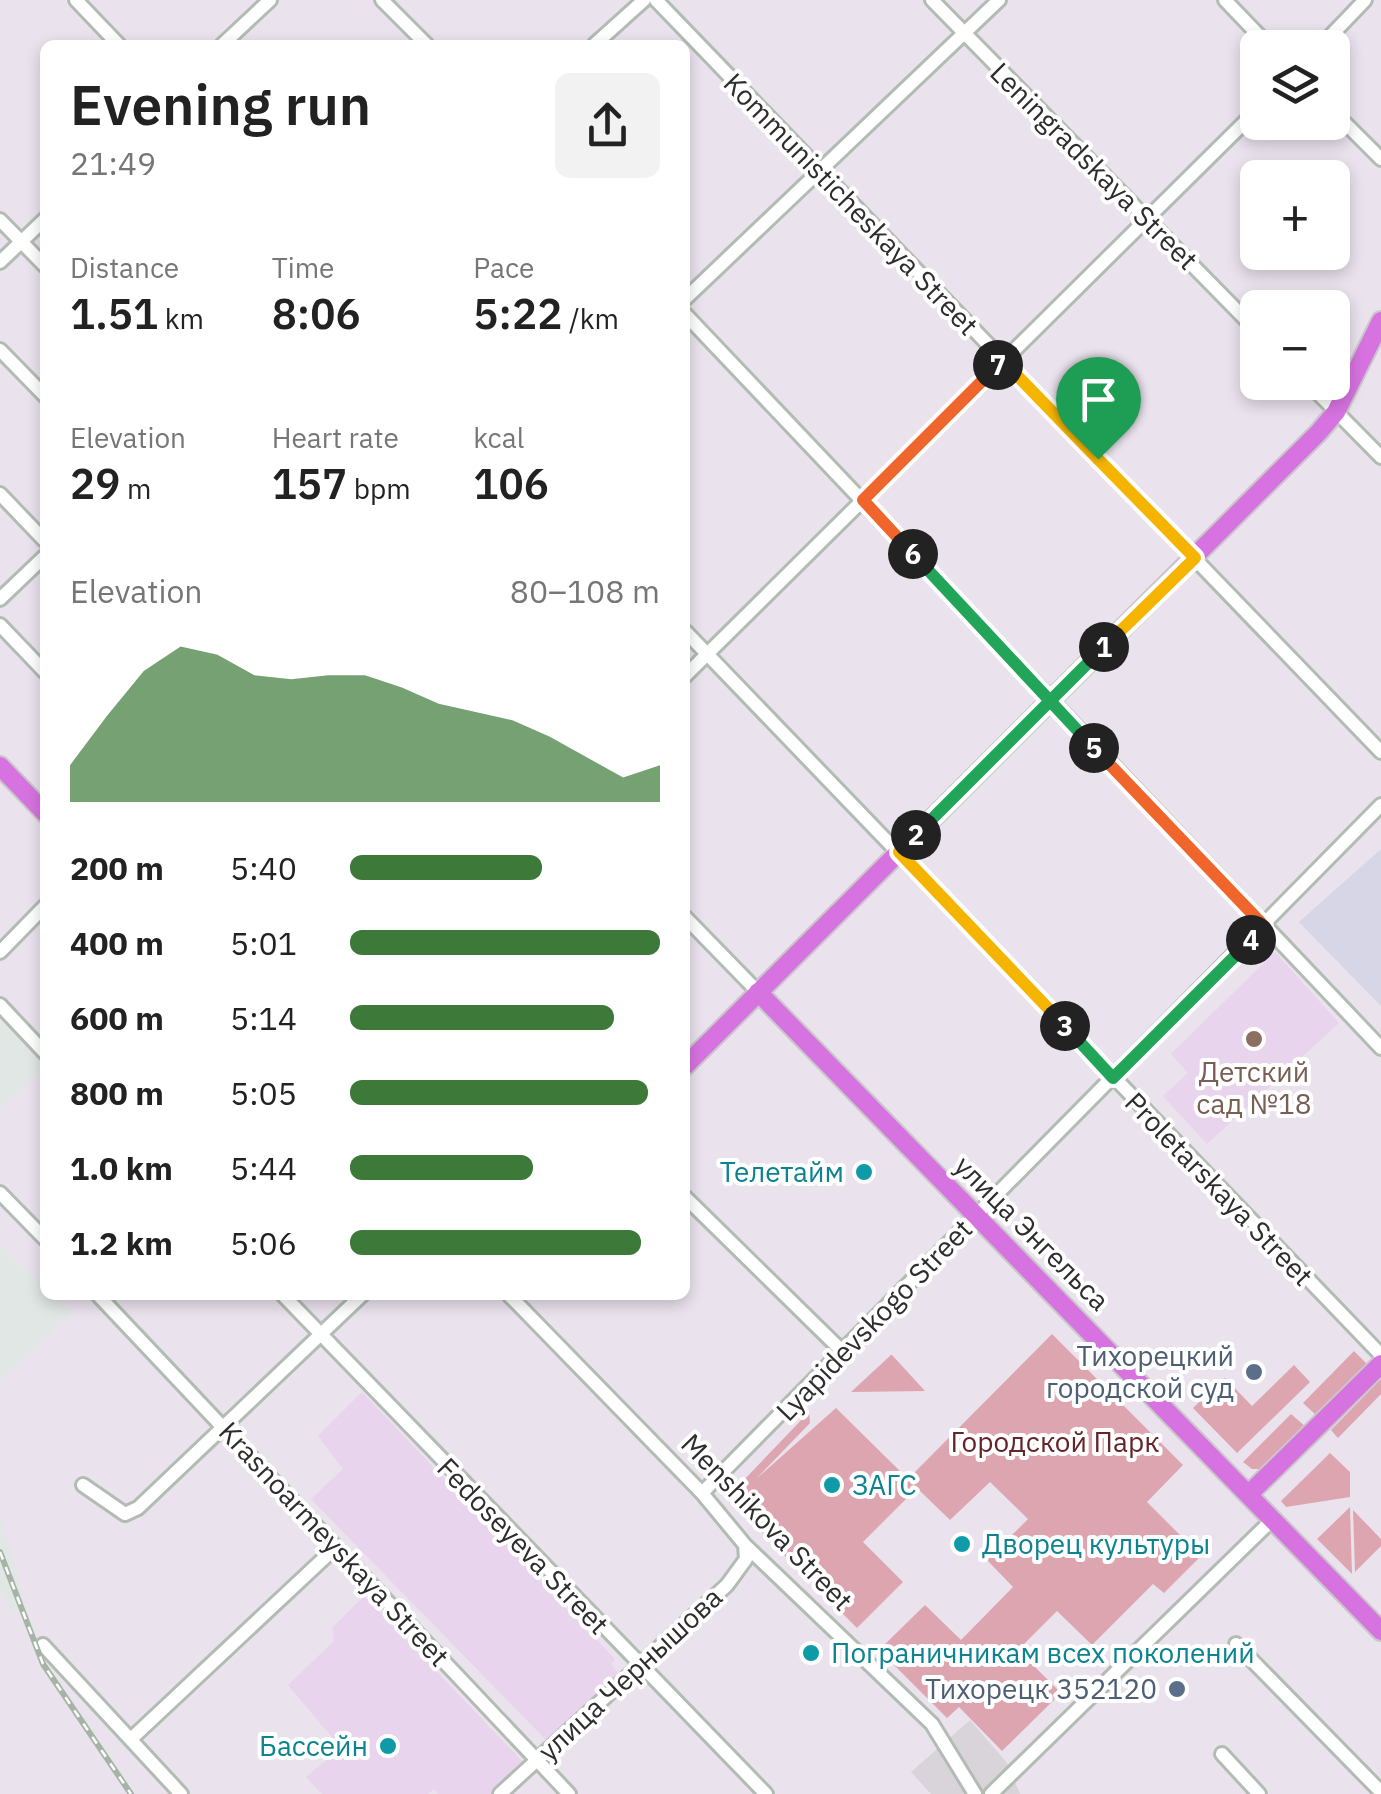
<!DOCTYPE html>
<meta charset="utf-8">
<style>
body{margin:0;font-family:"IBM Plex Sans",sans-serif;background:#f2f2f2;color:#222;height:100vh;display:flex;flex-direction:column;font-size:38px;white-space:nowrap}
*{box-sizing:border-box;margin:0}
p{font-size:32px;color:#767676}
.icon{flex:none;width:55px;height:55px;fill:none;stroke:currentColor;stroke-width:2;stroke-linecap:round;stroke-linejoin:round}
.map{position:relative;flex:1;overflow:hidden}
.sheet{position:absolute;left:40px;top:40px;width:650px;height:1260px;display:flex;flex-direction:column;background:#fff;border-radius:15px;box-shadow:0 5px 15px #0003}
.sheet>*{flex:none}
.tools{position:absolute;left:1240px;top:30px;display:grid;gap:20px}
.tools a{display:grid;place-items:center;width:110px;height:110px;border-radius:15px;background:#fff;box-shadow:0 5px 15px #0003;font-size:50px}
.pin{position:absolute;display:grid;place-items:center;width:85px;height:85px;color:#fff;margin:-102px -42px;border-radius:50% 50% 50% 0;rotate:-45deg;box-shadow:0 0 10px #0007}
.pin .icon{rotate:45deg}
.km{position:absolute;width:50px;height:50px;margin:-25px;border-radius:50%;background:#222;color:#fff;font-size:28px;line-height:50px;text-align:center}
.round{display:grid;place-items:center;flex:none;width:105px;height:105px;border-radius:15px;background:#f2f2f2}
.headline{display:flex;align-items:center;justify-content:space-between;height:170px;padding:0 30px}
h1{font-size:55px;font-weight:600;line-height:75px}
.figures{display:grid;grid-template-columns:repeat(3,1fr);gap:15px;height:170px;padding:10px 30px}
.figures div{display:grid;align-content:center}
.figures b{font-size:42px;font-weight:600}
.figures small{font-size:28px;font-weight:400}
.figures p{font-size:28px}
.chart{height:280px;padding:20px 30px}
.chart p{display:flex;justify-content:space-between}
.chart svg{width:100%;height:180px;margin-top:10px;fill:#3d7a39;opacity:.7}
ul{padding:0 30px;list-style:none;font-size:32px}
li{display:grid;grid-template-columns:160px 120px 1fr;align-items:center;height:75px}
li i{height:25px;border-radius:12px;background:#3d7a39}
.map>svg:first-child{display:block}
.industrial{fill:#e1e7e4}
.education{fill:#e8d4ec}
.medical{fill:#d7d6e6}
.green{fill:#dda5b0}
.plaza{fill:#d8d4da}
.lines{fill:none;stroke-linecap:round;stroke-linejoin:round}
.minor-casing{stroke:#b2bcb2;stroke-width:18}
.major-casing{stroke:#c8c8c8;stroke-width:22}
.minor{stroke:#fff;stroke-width:12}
.major{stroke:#d773e1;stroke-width:18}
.rail-casing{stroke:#a5b5a5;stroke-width:6}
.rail{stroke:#fff;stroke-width:2.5;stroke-dasharray:8;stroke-linecap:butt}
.split-1-casing{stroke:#fff;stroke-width:20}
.split-2-casing{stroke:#fff;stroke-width:20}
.split-3-casing{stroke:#fff;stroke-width:20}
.split-4-casing{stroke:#fff;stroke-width:20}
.split-5-casing{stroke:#fff;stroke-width:20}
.split-6-casing{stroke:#fff;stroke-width:20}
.split-7-casing{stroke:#fff;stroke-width:20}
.split-8-casing{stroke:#fff;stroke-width:20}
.split-1{stroke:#f5b400;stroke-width:12}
.split-2{stroke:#22a559;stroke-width:12}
.split-3{stroke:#f5b400;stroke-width:12}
.split-4{stroke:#22a559;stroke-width:12}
.split-5{stroke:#f0652b;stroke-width:12}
.split-6{stroke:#22a559;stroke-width:12}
.split-7{stroke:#f0652b;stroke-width:12}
.split-8{stroke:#f5b400;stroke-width:12}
.education-dot{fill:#8d6e63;stroke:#fff;stroke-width:4}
.culture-dot{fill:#0f9aa8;stroke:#fff;stroke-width:4}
.service-dot{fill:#5c6f8a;stroke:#fff;stroke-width:4}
.labels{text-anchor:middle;stroke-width:8;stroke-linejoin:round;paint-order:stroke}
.street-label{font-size:28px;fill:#2d2d2d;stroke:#fff}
.education-label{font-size:28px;fill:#785e54;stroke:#fff}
.culture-label{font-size:28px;fill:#0d838f;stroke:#fff;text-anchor:start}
.service-label{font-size:28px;fill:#4e5e75;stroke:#fff;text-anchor:end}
.park-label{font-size:28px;fill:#642428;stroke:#fff}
</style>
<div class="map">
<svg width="1381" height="1794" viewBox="0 0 1381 1794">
<rect width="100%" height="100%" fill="#eae2ed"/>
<path class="industrial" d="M0,1014l45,52 -45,42z
M0,1246l45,42v7h7l19,18 -71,67z
M0,1512l26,96 -13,7 -13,-26z"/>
<path class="education" d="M1275,952l64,71 -132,121 -44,-48 25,-23 -17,-19z
M362,1392l253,267 -4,5 7,9 -72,67 -235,-241 32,-30 -25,-33z
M364,1596l162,169 -32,29h-56l-4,-5 -6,5h-106l-16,-17 35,-29 -53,-63 46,-44 -1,-14z"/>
<path class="medical" d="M1381,849v157l-82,-84z"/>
<path class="green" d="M1052,1334l131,131 -36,37 54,54 -37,37 -11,-9 -61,61 -35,-34 -39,39 43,43 -59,58 -43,-44 -12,11 -68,-68 46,-45 36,35 52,-53 -26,-27 41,-41 -38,-37 -40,38 -33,-32 -54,54 40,40 -46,46 -126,-126 16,-14 -5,-6 67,-70 1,11 -54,56 80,-71 72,71z
M1354,1351l14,14 -51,51 -14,-13z
M892,1355l33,36 -74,1 40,-37z
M1294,1365l16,17 -73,71 -44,-45 32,-30 27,28z
M1381,1379v15l-43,44 -7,-8z
M1291,1414l15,13 -44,42h-10l-9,-7z
M1330,1453l20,19v25l-64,10 -5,-6z
M1350,1507l2,67 -35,-35z
M1353,1510l28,29v7l-26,26z"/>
<path class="plaza" d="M970,1720l37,43 13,31h-89l-20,-22z"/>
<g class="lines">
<defs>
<path id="minor" d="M76,0l43,45
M382,0l45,45
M656,0l725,752
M932,0l326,332
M1225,0l46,48
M222,45l48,-45
M594,45l50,-45
M1319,48l46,-48
M1332,110l49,49
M0,220l45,46
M0,262l45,-43
M685,299l314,-299
M685,314l696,734
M0,350l45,46
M1307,382l74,75
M0,494l45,47
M0,599l45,-43
M0,625l45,47
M685,631l696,724
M685,676l573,-567
M685,917l73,75
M0,952l45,-46
M0,1005l45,48
M0,1193l45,46
M685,1197l158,155
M98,1295l471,499
M283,1295l483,499
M509,1295l193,198 43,52 187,179 43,70
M83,1485l42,29 13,-6 224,-213
M702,1493l679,-688
M1236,1644l145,148
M43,1645l138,149
M131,1739l205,-192
M1222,1754l37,40
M500,1794l227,-209 19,-26 -1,-14
M991,1794l282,-275"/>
<path id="major" d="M0,766l45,47
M758,992l623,639
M685,1066l633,-633 18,-21 45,-91
M1249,1494l132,-130"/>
</defs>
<use href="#minor" class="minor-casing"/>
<use href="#major" class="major-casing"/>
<use href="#minor" class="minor"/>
<use href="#major" class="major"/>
<defs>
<path id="rail" d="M0,1552l43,112 88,130"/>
</defs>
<use href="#rail" class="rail-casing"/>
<use href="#rail" class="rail"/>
</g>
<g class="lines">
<defs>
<path id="split-1" d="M1098,459l97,99 -91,89"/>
<path id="split-2" d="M916,835l188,-188"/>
<path id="split-3" d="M916,835l-17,17 166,174"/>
<path id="split-4" d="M1065,1026l48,52 138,-138"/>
<path id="split-5" d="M1094,748l170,178 -13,14"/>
<path id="split-6" d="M913,554l181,194"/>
<path id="split-7" d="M913,554l-50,-54 135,-135"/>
<path id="split-8" d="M998,365l4,-5 96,99"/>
</defs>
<use href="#split-1" class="split-1-casing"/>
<use href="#split-2" class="split-2-casing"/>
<use href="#split-3" class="split-3-casing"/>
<use href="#split-4" class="split-4-casing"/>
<use href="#split-5" class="split-5-casing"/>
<use href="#split-6" class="split-6-casing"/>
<use href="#split-7" class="split-7-casing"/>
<use href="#split-8" class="split-8-casing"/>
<use href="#split-1" class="split-1"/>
<use href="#split-2" class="split-2"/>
<use href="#split-3" class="split-3"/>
<use href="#split-4" class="split-4"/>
<use href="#split-5" class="split-5"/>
<use href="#split-6" class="split-6"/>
<use href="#split-7" class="split-7"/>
<use href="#split-8" class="split-8"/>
</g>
<circle class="education-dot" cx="1254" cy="1039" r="10"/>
<g class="culture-dot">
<circle cx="864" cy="1172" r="10"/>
<circle cx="832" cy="1485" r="10"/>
<circle cx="962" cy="1544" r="10"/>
<circle cx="811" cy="1653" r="10"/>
<circle cx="388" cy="1746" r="10"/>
</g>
<g class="service-dot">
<circle cx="1254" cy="1372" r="10"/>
<circle cx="1177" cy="1689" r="10"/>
</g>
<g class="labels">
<g class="street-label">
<text transform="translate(1094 166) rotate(45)" y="10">Leningradskaya Street</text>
<text transform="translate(851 204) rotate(46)" y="10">Kommunisticheskaya Street</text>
<text transform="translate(1219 1189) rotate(46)" y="10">Proletarskaya Street</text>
<text transform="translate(1032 1233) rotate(45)" y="10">улица Энгельса</text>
<text transform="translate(874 1320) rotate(-46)" y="10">Lyapidevskogo Street</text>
<text transform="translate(767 1522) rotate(46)" y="10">Menshikova Street</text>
<text transform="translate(334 1544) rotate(47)" y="10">Krasnoarmeyskaya Street</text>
<text transform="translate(523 1546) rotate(46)" y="10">Fedoseyeva Street</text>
<text transform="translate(630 1674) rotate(-43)" y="10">улица Чернышова</text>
</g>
<g class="education-label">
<text x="1254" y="1082">Детский<tspan x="1254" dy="32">сад №18</tspan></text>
</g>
<g class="culture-label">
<text x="844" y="1182" text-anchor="end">Телетайм</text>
<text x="852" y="1495">ЗАГС</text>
<text x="982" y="1554">Дворец культуры</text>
<text x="831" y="1663">Пограничникам всех поколений</text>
<text x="368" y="1756" text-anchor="end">Бассейн</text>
</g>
<g class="service-label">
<text x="1234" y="1366">Тихорецкий<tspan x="1234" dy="32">городской суд</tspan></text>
<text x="1157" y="1699">Тихорецк 352120</text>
</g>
<g class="park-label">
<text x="1055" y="1452">Городской Парк</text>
</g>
</g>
</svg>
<div class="tools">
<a><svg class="icon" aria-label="layers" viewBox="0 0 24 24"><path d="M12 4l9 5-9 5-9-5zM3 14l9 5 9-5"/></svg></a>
<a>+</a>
<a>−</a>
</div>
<div class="pin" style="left:1098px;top:459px;background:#1e9e55"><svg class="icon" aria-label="arrive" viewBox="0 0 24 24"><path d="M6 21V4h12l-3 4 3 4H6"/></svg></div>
<b class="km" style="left:1104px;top:647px">1</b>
<b class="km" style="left:916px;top:835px">2</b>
<b class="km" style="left:1065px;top:1026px">3</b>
<b class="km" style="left:1251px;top:940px">4</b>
<b class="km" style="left:1094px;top:748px">5</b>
<b class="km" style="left:913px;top:554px">6</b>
<b class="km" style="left:998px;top:365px">7</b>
<section class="sheet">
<div class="headline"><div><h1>Evening run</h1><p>21:49</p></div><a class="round"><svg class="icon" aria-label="share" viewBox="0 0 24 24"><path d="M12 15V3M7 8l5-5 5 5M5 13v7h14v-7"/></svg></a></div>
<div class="figures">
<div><p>Distance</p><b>1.51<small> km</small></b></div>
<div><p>Time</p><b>8:06</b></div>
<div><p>Pace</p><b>5:22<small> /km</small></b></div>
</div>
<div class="figures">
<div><p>Elevation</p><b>29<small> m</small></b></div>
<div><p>Heart rate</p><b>157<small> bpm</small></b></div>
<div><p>kcal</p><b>106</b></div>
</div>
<div class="chart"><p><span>Elevation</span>80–108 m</p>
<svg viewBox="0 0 160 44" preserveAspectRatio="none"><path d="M0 44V35L10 23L20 12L30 6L40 8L50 13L60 14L70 13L80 13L90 16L100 20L110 22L120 24L130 28L140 33L150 38L160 35V44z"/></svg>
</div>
<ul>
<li><b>200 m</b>5:40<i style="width:62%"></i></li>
<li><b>400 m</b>5:01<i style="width:100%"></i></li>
<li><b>600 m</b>5:14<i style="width:85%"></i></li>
<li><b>800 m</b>5:05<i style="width:96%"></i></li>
<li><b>1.0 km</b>5:44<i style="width:59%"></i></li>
<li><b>1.2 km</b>5:06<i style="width:94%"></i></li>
</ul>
</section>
</div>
